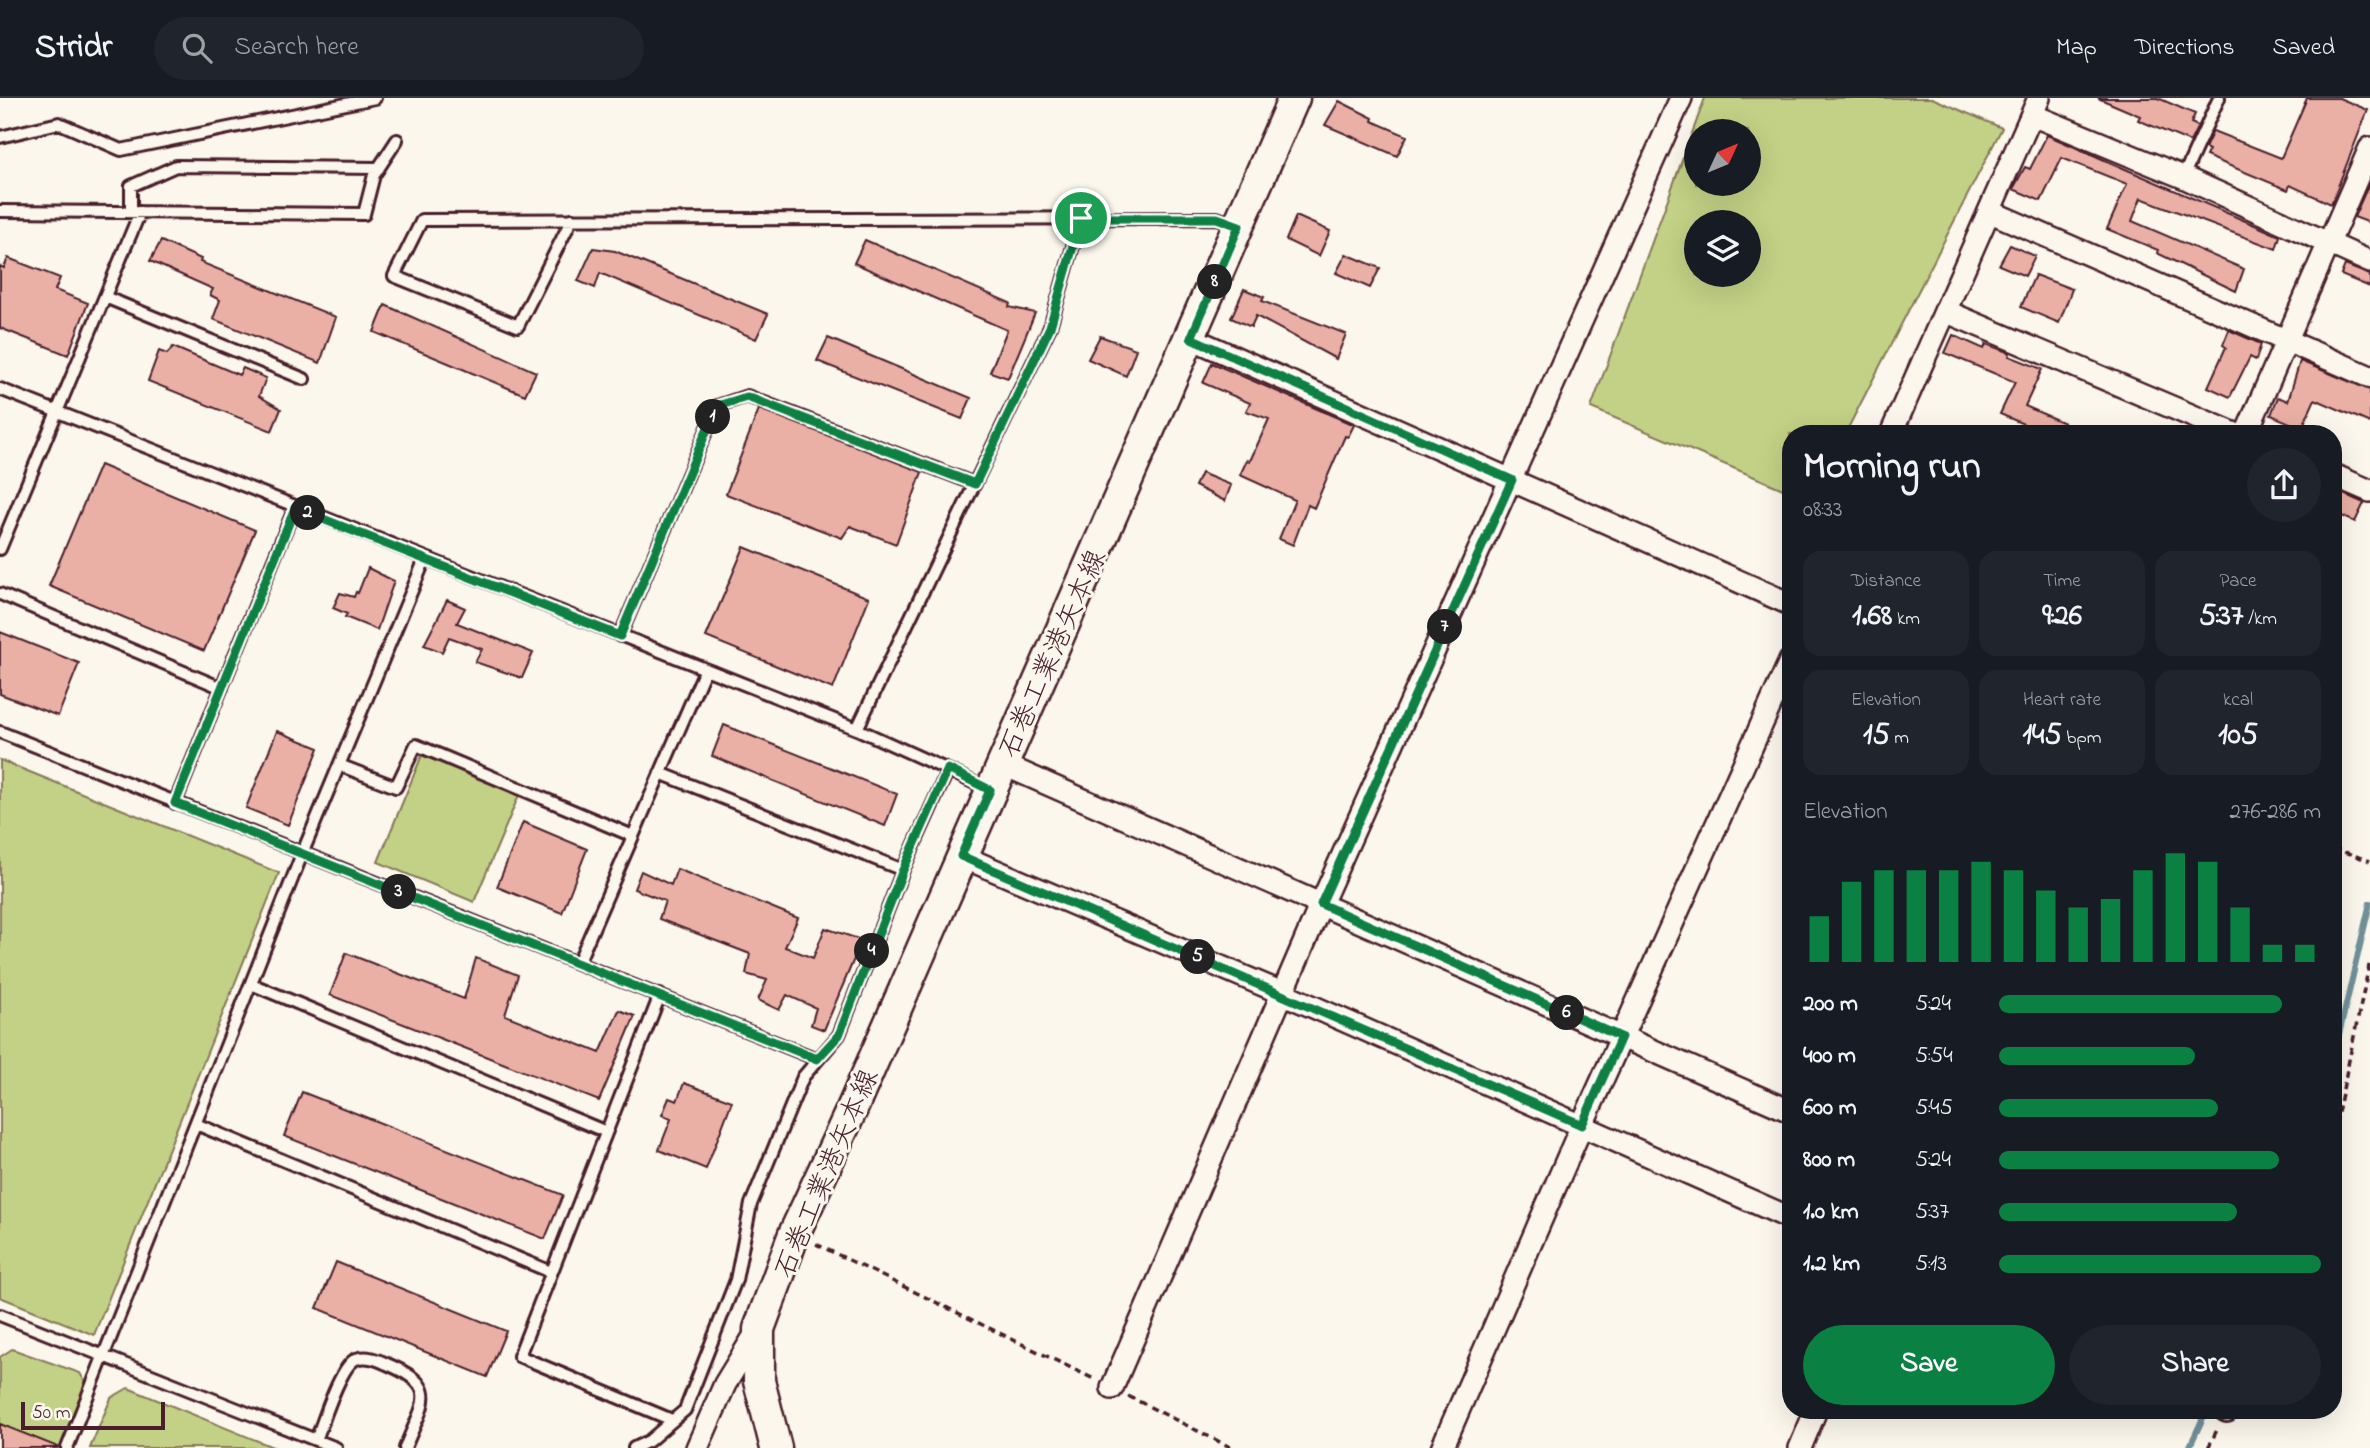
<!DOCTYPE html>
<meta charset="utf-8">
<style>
body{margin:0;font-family:"Indie Flower","Klee One",sans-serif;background:#20242c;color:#f1f3f6;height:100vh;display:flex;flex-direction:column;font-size:26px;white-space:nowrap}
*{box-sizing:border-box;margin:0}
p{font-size:23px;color:#9ea1a6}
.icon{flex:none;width:38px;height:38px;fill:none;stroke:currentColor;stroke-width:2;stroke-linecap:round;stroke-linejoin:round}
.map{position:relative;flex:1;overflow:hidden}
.details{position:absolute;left:1782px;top:327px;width:560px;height:994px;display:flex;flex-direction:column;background:#171b24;border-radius:28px;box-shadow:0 7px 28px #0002}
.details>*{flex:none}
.needle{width:46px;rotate:46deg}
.tools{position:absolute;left:1684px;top:21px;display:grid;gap:14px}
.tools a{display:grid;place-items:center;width:77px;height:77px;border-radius:50%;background:#171b24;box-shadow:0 7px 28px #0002;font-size:35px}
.scale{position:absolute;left:21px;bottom:18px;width:144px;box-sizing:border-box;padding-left:7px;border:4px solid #4a1f2b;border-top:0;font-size:19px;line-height:24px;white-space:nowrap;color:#4a1f2b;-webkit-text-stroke:5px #fbf7ec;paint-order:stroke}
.pin{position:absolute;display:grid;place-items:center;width:60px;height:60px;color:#fff;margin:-30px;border:4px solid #fff;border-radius:50%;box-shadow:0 2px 7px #0007}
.km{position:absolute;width:35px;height:35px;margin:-18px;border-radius:50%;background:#222;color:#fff;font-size:19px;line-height:35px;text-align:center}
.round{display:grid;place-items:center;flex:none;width:74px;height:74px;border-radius:37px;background:#20242c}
.headline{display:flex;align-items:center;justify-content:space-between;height:119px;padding:0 21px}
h1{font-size:38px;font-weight:700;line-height:52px}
.figures{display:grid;grid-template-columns:repeat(3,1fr);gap:10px;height:119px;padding:7px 21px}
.figures div{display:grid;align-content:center;border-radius:18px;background:#20242c;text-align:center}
.figures b{font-size:30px;font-weight:700}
.figures small{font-size:19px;font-weight:400}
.figures p{font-size:19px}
.chart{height:196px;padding:14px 21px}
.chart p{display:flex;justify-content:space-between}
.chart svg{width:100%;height:126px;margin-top:7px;stroke:#0b8043;stroke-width:6}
.action{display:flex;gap:14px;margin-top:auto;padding:14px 21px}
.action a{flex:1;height:80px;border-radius:42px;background:#0b8043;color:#fff;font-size:28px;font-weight:700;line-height:80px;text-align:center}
.action a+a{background:#20242c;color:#f1f3f6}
ul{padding:0 21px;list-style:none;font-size:23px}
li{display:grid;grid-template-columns:112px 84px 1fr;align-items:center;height:52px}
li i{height:18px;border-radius:9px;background:#0b8043}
header{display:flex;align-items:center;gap:42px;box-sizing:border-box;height:98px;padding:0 35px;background:#171b24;border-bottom:2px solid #363941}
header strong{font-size:33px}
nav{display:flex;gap:38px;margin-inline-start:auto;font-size:24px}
.search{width:490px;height:63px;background:#20242c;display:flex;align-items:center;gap:18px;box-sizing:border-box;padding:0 24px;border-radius:38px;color:#9ea1a6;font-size:26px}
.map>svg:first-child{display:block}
.green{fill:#c2d185;stroke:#867858;stroke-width:2;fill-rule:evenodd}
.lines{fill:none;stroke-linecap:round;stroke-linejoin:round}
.stream{stroke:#70909a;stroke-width:6}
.building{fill:#eab0a5;stroke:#4a1f2b;stroke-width:2}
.service-casing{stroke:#4a1f2b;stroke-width:16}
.minor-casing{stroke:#4a1f2b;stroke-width:26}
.secondary-casing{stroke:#4a1f2b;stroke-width:35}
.path{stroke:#4a1f2b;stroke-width:3.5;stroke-dasharray:7 5;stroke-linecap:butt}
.service{stroke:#fbf7ec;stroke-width:10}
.minor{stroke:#fbf7ec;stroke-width:21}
.secondary{stroke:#fbf7ec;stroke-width:30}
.route-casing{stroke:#fff;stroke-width:14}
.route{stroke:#0b8043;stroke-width:9}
.labels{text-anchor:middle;stroke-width:6;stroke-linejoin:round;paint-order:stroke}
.street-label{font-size:28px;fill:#4a1f2b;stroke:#fbf7ec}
</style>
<header>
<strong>Stridr</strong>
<div class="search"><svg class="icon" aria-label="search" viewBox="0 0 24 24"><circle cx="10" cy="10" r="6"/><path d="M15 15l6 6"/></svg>Search here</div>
<nav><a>Map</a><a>Directions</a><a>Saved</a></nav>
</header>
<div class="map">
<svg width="2370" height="1350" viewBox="0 0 2370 1350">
<rect width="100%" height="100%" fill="#fbf7ec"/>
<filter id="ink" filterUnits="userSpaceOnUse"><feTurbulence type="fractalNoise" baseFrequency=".0143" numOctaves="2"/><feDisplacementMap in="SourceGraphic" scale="14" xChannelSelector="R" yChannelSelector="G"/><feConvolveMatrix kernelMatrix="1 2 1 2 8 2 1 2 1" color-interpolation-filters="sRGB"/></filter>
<g filter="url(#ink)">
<path class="green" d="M1705,0h227l70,30 -157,306h-55v58l-199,-84zM1748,33v53h-52v-53zM1748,124v53h-52v-53z
M422,657l97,40 -45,107 -96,-40z
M0,662l279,113 -185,462 -94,-38z
M12,1251l68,24 9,16 -25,59h-64v-91z
M128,1290l147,60h-185l21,-50z"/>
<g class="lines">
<path class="stream" d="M2333,962l37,-157
M2189,1350l14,-30"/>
</g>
<path class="building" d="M2098,0h60l37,16 -4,9 7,3 -8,16 -52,-22 2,-4z
M2307,0h32l29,12 -37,94 -41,-19 -2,5 -82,-34 3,-6 -4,-2 8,-17 68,27z
M1339,3l34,17 -1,3 35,15 -10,20 -72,-31z
M2047,37l233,101 -4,13 -135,-51 -9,23 112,48 -8,22 -79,-38 1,-3 -51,-21 20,-45 -65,-26 -21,43 -28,-12 12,-22 5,2z
M2370,83v42l-16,-6z
M1296,118l34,15 -11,25 -33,-16z
M865,142l145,63 -1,4 26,6 -27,65 -18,-6 17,-42 -153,-67z
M161,143l40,18 -1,3 136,55 -16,46 -107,-44 7,-19 -10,-5 3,-6 -63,-28z
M2010,147l25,11 -10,20 -26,-11z
M593,150l22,3 153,63 -12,25 -156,-66 -5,15 -17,-7z
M1346,156l34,14 -10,20 -34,-15z
M8,160l52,20 -5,12 33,13 -20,52 -68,-27v-62l4,2z
M2345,167l25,10v12l-29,-12z
M2035,177l37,14 -13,34 -38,-16z
M1244,191l20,8 -2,4 84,33 -10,25 -80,-43 -5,11 -20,-9z
M385,207l151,67 -11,23 -151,-63z
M2229,232l32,14 -5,16 -6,-3 -20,40 -22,-10 18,-40 -3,-2z
M1953,237l31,14 2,-5 24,9 -1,3 33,13 -17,37 39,17 -6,11h-11l-47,-20 15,-32 -70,-29z
M1100,238l36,13 -10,27 -38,-17z
M828,240l143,60 -9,21 -145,-58z
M173,249l66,28 4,-7 23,10 -7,18 22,13 -9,22 -124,-50 11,-30 8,3z
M2300,263l70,29v33l-55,-24 -13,29 -31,-13 7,-18 10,4z
M1212,265l142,62 -6,12 -3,-1 -31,72 -6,-3 -15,40 -14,-6 16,-39 -55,-25 7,-15 3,1 19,-42 -23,-8 4,-8 -47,-20z
M759,311l163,63 -26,72 -46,-18 -8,12 -116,-44z
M100,367l155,65 -51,121 -155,-65z
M1201,375l30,12 -6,16 -30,-15z
M2341,395l23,10 -9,19 -22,-10z
M744,449l125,51 -36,91 -127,-52z
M368,470l26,13 -17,49 -32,-13 2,-3 -14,-6 7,-15 14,4 2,-5 2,1z
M447,502l18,8 -8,15 76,30 -11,25 -47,-16 7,-13 -33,-12 -7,15 -18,-7z
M0,534l79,31 -21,53 -58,-22z
M724,627l173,69 -12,32 -173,-70z
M277,633l42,17 -31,77 -42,-17z
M523,724l64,27 -25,64 -65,-26z
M677,771l121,49 -13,29 28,11 12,-30 37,12 -38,90 -13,-5 5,-17 -29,-13 -8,15 -21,-10 9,-20 -21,-6 4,-20 -91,-35 6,-18 -31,-12 7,-18 30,14z
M346,855l118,46 12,-41 42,17 -13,40 95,38 19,-43 16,6 -36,85 -269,-106z
M684,985l48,18 -26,68 -47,-19 12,-31 -9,-4 7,-17 8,3z
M302,994l261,103 -18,44 -261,-103z
M336,1164l170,69 -19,46 -170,-69z
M0,1326l58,23 -1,1h-57z"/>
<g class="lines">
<defs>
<path id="service" d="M0,39l59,-14 62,27 254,-52
M2183,79l36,-79
M0,113l364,3 10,-39 23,-35
M131,114v-26l45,-20 203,2
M572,121l-54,107 -124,-50 28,-56 795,-2 19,7
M105,199l199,82
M0,291l857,340 91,41 -45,100 -64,165 -36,42 -52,127 -15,76 -51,130 -36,31 -15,7
M0,451l140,-337
M0,496l222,94
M620,538l97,-230 30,-10 228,88
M857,631l193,-402 31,-109
M0,634l817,327
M339,667l57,22 20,-42 217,91
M948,672l41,20
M660,675l243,97
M175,705l120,-296
M578,865l127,-293
M251,886l353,147
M660,897l-141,361 153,64
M196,1026l355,148
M0,1217l336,133
M316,1342c7,-17 24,-74 40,-81 11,-4 22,1 31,5 55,23 36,38 18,84
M67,1350l235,-594 123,-295"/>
<path id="minor" d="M2032,17l151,62 187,85
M1991,114l379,165
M1945,213l290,123
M1191,240l599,266
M1891,336l148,-336
M2246,336l124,-286
M2333,377l37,16
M1002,666l788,347
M961,758l321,137 508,225
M1112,1290l209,-484 360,-806
M2225,1312l2,1
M697,1350l28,-64 33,-54
M1442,1350l140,-323 208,-464
M1800,1350l16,-38"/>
<path id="secondary" d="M776,1350l-17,-67v-52l35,-95 58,-125 442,-1011"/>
</defs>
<use href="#service" class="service-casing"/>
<use href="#minor" class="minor-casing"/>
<use href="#secondary" class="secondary-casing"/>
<path class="path" d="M2333,750l37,13
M2333,1038l37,-175
M816,1146l280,136
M1128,1298l104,52
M2208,1350l10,-20"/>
<use href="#service" class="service"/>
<use href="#minor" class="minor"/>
<use href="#secondary" class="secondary"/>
</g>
</g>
<g class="lines" filter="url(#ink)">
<defs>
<path id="route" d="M1081,120h136l22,8 -48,112 321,142 -191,424 300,133 -39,88 -621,-269 29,-66 -42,-21 -45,101 -64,165 -22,24 -642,-256 120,-295 325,128 97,-230 30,-9 228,87 75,-157z"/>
</defs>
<use href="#route" class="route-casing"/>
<use href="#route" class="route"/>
</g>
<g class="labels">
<g class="street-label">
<text transform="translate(1051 555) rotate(-66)" y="10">石巻工業港矢本線</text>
<text transform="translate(825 1075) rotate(-67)" y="10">石巻工業港矢本線</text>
</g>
</g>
</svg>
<div class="tools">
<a><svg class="needle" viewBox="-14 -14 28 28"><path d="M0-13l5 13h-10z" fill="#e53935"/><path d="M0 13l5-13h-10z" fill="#9ea1a6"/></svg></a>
<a><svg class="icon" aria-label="layers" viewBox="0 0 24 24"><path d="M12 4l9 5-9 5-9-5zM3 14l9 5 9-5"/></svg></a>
</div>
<div class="scale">50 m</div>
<div class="pin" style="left:1081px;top:120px;background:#1e9e55"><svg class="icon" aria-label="arrive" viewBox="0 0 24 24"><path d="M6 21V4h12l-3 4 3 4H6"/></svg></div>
<b class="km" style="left:713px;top:319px">1</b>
<b class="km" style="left:308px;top:415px">2</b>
<b class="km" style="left:399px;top:794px">3</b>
<b class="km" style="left:872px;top:853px">4</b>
<b class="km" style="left:1198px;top:859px">5</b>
<b class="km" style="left:1567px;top:915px">6</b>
<b class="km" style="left:1445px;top:529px">7</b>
<b class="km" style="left:1215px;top:184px">8</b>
<section class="details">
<div class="headline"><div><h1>Morning run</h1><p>08:33</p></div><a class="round"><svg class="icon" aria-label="share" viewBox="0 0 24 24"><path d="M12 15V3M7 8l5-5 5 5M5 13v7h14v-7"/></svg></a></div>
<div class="figures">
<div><p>Distance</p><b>1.68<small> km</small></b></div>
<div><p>Time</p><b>9:26</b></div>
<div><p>Pace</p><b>5:37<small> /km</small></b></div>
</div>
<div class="figures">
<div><p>Elevation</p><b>15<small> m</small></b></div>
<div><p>Heart rate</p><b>145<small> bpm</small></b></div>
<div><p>kcal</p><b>105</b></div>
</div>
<div class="chart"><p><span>Elevation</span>276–286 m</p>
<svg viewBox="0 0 160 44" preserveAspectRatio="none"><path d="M5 44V28M15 44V16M25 44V12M35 44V12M45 44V12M55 44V9M65 44V12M75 44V19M85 44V25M95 44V22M105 44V12M115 44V6M125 44V9M135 44V25M145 44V38M155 44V38"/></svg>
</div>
<ul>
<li><b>200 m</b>5:24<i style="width:88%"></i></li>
<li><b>400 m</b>5:54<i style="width:61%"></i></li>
<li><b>600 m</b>5:45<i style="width:68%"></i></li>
<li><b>800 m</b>5:24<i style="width:87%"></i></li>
<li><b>1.0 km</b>5:37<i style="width:74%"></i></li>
<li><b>1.2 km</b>5:13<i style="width:100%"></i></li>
</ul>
<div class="action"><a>Save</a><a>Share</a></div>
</section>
</div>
